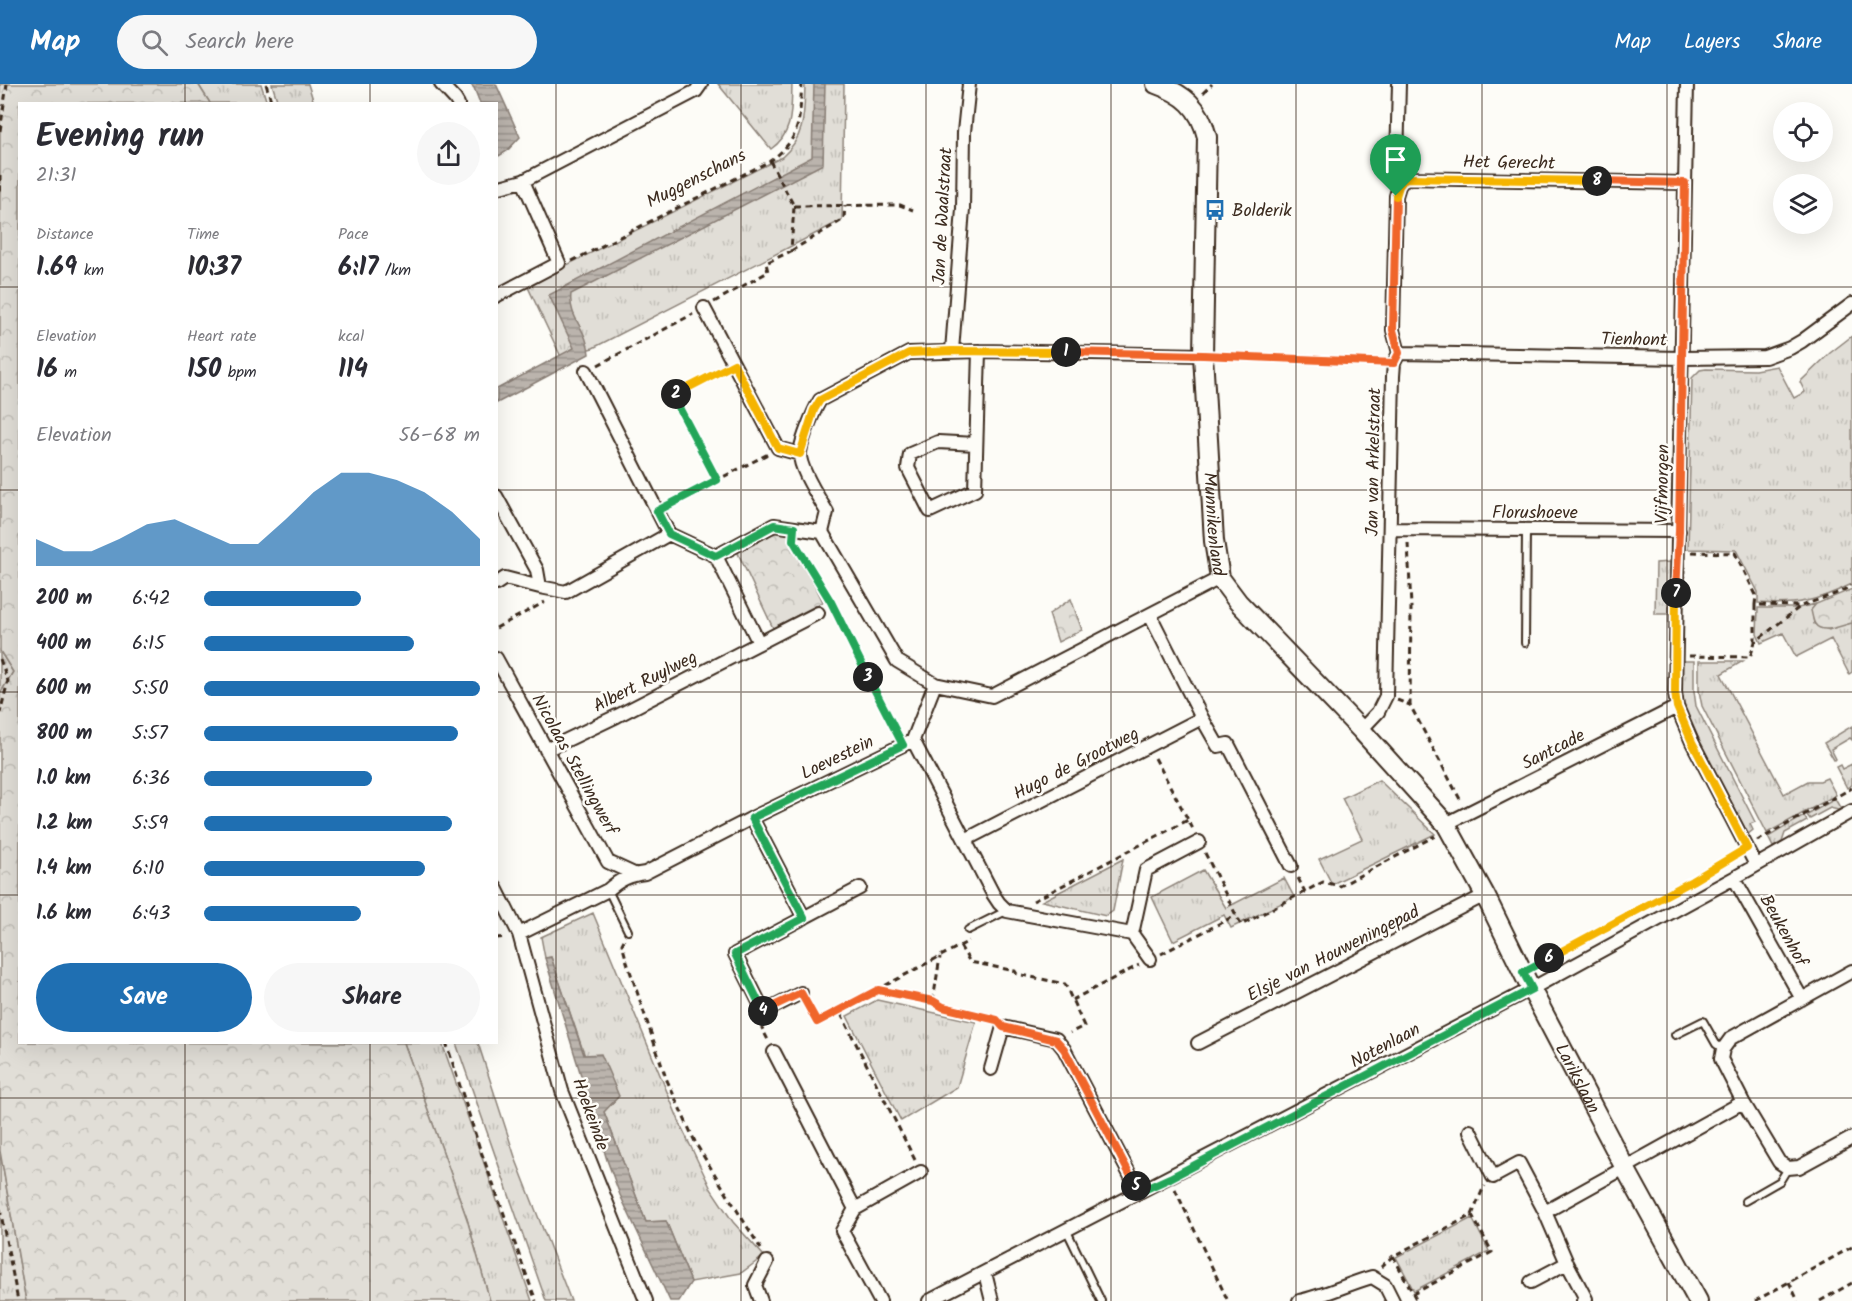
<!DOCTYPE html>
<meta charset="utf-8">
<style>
body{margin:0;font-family:Kalam,sans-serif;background:#f7f7f7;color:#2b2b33;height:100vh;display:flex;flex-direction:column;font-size:22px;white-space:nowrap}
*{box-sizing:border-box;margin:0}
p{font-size:20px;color:#7c7c81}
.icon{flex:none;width:33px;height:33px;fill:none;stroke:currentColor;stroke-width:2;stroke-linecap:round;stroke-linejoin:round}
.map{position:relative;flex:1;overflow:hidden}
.side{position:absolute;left:18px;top:18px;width:480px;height:942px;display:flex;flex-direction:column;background:#fff;border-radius:0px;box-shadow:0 6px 24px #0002}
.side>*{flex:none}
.tools{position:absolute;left:1773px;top:18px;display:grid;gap:12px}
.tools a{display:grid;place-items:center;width:60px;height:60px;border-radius:50%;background:#fff;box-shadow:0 6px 24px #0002;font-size:30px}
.pin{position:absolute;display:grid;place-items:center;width:51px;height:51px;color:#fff;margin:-62px -26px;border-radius:50% 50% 50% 0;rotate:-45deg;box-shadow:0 0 6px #0007}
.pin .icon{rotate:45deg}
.km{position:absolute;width:30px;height:30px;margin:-15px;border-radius:50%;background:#222;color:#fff;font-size:16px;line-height:30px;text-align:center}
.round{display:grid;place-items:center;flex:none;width:63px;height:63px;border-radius:32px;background:#f7f7f7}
.headline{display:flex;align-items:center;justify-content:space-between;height:102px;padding:0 18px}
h1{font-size:33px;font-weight:800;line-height:45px}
.stats{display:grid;grid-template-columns:repeat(3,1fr);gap:9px;height:102px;padding:6px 18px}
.stats div{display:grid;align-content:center}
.stats b{font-size:26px;font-weight:800}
.stats small{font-size:16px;font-weight:400}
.stats p{font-size:16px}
.chart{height:168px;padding:12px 18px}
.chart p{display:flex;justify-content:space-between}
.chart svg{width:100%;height:108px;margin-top:6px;fill:#1f6fb2;opacity:.7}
.button{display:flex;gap:12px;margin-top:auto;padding:12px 18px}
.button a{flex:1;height:69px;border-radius:36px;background:#1f6fb2;color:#fff;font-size:24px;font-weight:800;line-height:69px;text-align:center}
.button a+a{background:#f7f7f7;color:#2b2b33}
ul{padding:0 18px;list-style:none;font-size:20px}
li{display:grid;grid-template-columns:96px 72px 1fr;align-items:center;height:45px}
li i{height:15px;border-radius:8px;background:#1f6fb2}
header{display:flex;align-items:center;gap:36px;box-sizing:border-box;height:84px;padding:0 30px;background:#1f6fb2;color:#fff}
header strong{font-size:28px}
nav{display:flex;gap:33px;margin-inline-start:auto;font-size:21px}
.search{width:420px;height:54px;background:#f7f7f7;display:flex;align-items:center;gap:15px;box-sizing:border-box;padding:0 21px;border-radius:33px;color:#7c7c81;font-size:22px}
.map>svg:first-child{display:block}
.grass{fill:url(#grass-tufts);stroke:#8e847a;stroke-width:1.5}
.forest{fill:url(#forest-crowns);stroke:#8e847a;stroke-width:1.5}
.water{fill:url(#water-rules);stroke:#887d74;stroke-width:1.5}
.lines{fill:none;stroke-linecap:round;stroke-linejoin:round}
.lane-casing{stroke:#3b2a1e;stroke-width:10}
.street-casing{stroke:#3b2a1e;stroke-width:16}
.secondary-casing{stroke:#3b2a1e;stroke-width:22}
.path{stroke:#3b2a1e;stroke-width:3;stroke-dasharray:6 4.5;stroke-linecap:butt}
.lane{stroke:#fdfcf7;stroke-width:6}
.street{stroke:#fdfcf7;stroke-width:12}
.secondary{stroke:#fdfcf7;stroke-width:18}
.split-1-casing{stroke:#fff;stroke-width:12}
.split-2-casing{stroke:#fff;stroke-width:12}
.split-3-casing{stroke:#fff;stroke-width:12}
.split-4-casing{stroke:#fff;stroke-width:12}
.split-5-casing{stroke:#fff;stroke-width:12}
.split-6-casing{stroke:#fff;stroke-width:12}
.split-7-casing{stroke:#fff;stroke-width:12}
.split-8-casing{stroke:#fff;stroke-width:12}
.split-9-casing{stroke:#fff;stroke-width:12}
.split-1{stroke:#f0652b;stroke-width:8}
.split-2{stroke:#f5b400;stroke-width:8}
.split-3{stroke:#22a559;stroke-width:8}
.split-4{stroke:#22a559;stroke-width:8}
.split-5{stroke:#f0652b;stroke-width:8}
.split-6{stroke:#22a559;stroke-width:8}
.split-7{stroke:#f5b400;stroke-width:8}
.split-8{stroke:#f0652b;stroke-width:8}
.split-9{stroke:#f5b400;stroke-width:8}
.grid{fill:none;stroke:#3b2a1e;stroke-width:1.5;stroke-opacity:0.55}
.labels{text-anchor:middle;stroke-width:5;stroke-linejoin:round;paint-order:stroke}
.street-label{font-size:18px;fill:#3b2a1e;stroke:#fdfcf7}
.poi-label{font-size:18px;fill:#3b2a1e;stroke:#fdfcf7;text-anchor:start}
</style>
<header>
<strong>Map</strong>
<div class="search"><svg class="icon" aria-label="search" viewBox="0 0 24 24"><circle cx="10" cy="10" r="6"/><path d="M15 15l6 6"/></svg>Search here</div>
<nav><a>Map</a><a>Layers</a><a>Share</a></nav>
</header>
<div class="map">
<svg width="1852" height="1217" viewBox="0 0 1852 1217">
<defs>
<pattern id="grass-tufts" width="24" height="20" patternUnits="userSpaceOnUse" patternTransform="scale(1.5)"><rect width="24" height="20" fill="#e1ded7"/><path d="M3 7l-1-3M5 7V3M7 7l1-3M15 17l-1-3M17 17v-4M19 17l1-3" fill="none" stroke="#c2bfb8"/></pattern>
<pattern id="forest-crowns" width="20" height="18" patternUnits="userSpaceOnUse" patternTransform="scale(1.5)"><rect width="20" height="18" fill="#e1ded7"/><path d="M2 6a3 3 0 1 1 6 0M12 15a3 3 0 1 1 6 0" fill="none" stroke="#c2bfb8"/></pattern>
<pattern id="water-rules" width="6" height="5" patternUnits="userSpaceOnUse" patternTransform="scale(1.5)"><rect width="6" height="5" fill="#bbb4ad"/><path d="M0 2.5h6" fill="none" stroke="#99938c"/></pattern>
</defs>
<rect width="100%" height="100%" fill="#fdfcf7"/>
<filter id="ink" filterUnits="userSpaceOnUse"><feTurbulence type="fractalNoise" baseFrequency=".0167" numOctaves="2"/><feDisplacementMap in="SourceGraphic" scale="12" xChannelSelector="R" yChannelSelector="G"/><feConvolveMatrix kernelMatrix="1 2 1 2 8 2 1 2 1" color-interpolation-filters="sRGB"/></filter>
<g filter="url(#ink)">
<path class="grass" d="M198,0h63l6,19h-57z
M272,0h36l6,19h-36z
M718,0h74c-1,25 2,49 -21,65z
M805,0h39l-2,136 -249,128 -20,5 -11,6 -35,-74 255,-128c24,-21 22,-43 23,-73z
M1852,252v248c-35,17 -55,22 -94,19v-11l-22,-42 -48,-1 4,-171 8,-8 6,-1 49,1 22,-4 17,32 11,-6 -5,-10 30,-29z
M1670,478l-1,52h-14l1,-51z
M1816,520l-4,6 2,14 15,6 8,-4 15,-3v49l-3,2 -18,-35 -35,18 -13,-24 -22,10 -4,-9 1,-26h40z
M0,567l13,21 -13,22z
M1681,577h13v30l2,15 59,116 -5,2 3,6 -5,4 -62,-120 -5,-24z
M1699,577h44l-22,13 63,120 24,-13h12l7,-3 9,17 -69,38 -65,-127 -3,-15z
M1852,642v14l-2,-2 -19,11 5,10 -2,1 -10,-17z
M1852,680v21l-5,3 -11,-21 4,-2 2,4z
M1379,696l56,54 -103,50 -13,-25 43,-20 -20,-41z
M1835,715l6,10 -3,1 -8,-2 -20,11 -3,-4z
M1804,732l3,5 -22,12 -3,9 -9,5 -5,-10z
M1123,775l-10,52 -7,5 -64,-15z
M1203,786l23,38 58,-30 10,19 -63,31 -7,-13 -51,26 -21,-44z
M593,829l89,215 29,61 22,33 31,34 -23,17 -50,9 -25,-61 -20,1 -42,-110 -53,-155 -6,1 -4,-21z
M877,916l99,22 -19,65 -56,34 -54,-105z
M404,959h38l90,258h-42l-23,-82z
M456,959h22l38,117 55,141h-25z
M0,1067l26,150h-26z
M1472,1134l17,33 -75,40 -18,-34z"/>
<path class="forest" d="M0,0h198l12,19 -190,1v938l384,1 63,176 23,82h-464l-26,-150v-457l13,-22 -13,-21z
M777,448l13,1 33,69 -50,26 -36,-77z
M1852,505v34c-10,2 -30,12 -37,1 -2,-3 -3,-10 -4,-14l5,-6z
M1071,515l11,31 -24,12 -9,-28z"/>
<path class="water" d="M470,0h26l24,53 -13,14 -8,5 -2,-1 -1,-51 -16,-1 -6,-15z
M814,0h11l-2,80 -252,130c-3,24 17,36 18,60l-92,49v-14l77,-41 -25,-53 263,-138z
M551,873l33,98 17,-1 18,42 -15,16 42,110 20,-1 25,61 -12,19h-9l-50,-106 -13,-35 -62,-202z"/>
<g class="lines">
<defs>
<path id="lane" d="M1525,559l1,-113
M608,806l20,41
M968,846l38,-19
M1675,951l28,-14 13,23 7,5
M1745,1117l35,-20 8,-13
M1066,1145l35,72"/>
<path id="street" d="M441,0l14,15 3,5
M1687,0l-12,608 2,15 15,35 64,123
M1405,94l280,5
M496,104l27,-7
M496,212l63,-33 -36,-82 173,-90 5,-7
M704,224l74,140 22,6
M952,267l11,-142 1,-77 5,-48
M1399,269l283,5 83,-1 25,-9 12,-7 50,-37
M586,287l83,163
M976,360l-38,-2 -28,12 -2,14 22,43 45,-21 4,-139
M496,412l41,74 3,17
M1391,445l288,2
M822,448l5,-20c-8,-14 -29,-45 -27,-60 2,-13 13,-40 20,-52l89,-47 70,-2 224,4
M716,472l43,87
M496,500l9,-6 35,9 26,5 103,-58 47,22 58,-31 48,7 75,129 38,23
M1150,531l52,103 16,28 10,-2 63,122
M496,574l112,204 26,12
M1361,646l17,-18 8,-16 7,-320 1,-13 5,-10 -6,-23 3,-134 3,-10 6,-8 -6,-9 -2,-8 2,-77
M913,656l80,154 6,9 8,8 125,23 14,-64 53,-28
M546,666l71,-34 201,-103
M752,734l52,100
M1446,740l231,-117
M965,756l237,-122
M1734,794l68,121
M496,804l23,46 43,157 84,210
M519,850l89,-44c11,-10 21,-15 37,-17l107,-55 161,-78 22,-56 57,12 228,-118
M1132,850l18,25
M1852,887l-121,67 -8,11 -2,10 22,43 36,60 9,6 11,-1 53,-29
M801,909l-37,19 -29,-58 125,-66
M1198,959l287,-148
M774,968l81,157 -13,22 38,70
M991,985l12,-42 53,12 8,10 75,143
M1470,1047l23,46 26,-14 26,49 22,51 -36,19
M855,1125l66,-37
M1545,1128l198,-110
M1567,1179l19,36 -3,2
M985,1189l7,28
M761,1217l-6,-16 12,-23
M929,1217l602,-312 203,-111 118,-67
M1299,1217c25,-5 48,-17 73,-24l13,8 8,16"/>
<g id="secondary">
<path id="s1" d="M1156,0c28,10 44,23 51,53l-4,218 11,186 6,37 18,24 123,128 85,94 39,71 46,94 94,179 73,133"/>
</g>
</defs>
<use href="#lane" class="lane-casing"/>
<use href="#street" class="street-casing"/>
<use href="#secondary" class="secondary-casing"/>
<path class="path" d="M266,0l6,20
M1203,9l9,-9
M0,47l7,-47
M0,91v21
M794,122l106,-1 13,5
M791,167l53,-32 1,-14
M572,177l198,-100c32,-23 29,-41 32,-77
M714,218l54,-30 -2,-9 25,-12 3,-45 -24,-45
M1219,272l162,6
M598,281l95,-51
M721,286l-48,26 44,84 51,-26
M668,421l49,-25
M795,459l36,59 66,130
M1408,459l3,64 -1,98 52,98
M1692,468l43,1 21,42 -1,10 46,1 34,-12 17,-8
M1755,521v37
M496,544l49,-26
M1689,572l61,1 5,-15 46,-36
M0,575l8,22 -8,32
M1397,616l13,5
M1155,674l38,71
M1757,757l95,-53
M1205,769l36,72 82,-43 17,4 95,-50
M1298,794l7,14
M1033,817l155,-81
M496,854l10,-1
M624,856l-2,4 5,18 39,116 30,66 65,105
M960,862l10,16 45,9 2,3 48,10 19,42 -14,7
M1161,870l75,-39
M1538,880l154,-83 44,-27
M878,906l55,11 10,6 50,12
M1072,916l67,-35
M933,917l7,-44
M808,922l9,16 22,-12
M762,940v4l6,12
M446,958l33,104 57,155
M915,1076l-76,-150 130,-69
M1175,1105l53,112
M0,1125l18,92
M1393,1172l24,45
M1381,1183l12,-11 79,-41 10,-24 3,-5
M1789,1198l9,19
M1413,1210l79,-42 -20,-37
M1755,1217l97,-54
M1820,1217l32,-18"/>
<use href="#lane" class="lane"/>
<use href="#street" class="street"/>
<use href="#secondary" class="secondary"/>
</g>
</g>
<g class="lines" filter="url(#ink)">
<defs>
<path id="split-1" d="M1066,268l137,3 191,8 5,-10 -6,-23 3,-134"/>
<path id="split-2" d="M676,310l58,-30 44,84 22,6 14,-44 6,-10 89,-47 43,-2 114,1"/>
<path id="split-3" d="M676,310l-3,2 44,84 -60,31 12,23 47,22 58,-31 20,3 -1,12 38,62 37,75"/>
<path id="split-4" d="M763,927l-28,-57 69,-36 -52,-100 151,-73 -35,-68"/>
<path id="split-5" d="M763,927l38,-18 16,29 61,-32 55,11 10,6 54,13 6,7 53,13 8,9 72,137"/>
<path id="split-6" d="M1136,1102l3,6 31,-14 362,-189 -9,-17 26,-14"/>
<path id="split-7" d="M1549,874l143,-77 55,-33 -55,-106 -15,-35 -2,-15 1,-99"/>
<path id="split-8" d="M1597,97l88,2 -6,348 -3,62"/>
<path id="split-9" d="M1396,112l3,-10 6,-8 192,3"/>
</defs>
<use href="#split-1" class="split-1-casing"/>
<use href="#split-2" class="split-2-casing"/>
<use href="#split-3" class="split-3-casing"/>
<use href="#split-4" class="split-4-casing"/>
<use href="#split-5" class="split-5-casing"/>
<use href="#split-6" class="split-6-casing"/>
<use href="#split-7" class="split-7-casing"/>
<use href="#split-8" class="split-8-casing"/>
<use href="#split-9" class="split-9-casing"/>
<use href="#split-1" class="split-1"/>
<use href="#split-2" class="split-2"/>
<use href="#split-3" class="split-3"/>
<use href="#split-4" class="split-4"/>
<use href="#split-5" class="split-5"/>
<use href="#split-6" class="split-6"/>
<use href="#split-7" class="split-7"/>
<use href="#split-8" class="split-8"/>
<use href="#split-9" class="split-9"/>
</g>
<path class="grid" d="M185,0v20M370,0v20M556,0v1217M741,0v1217M926,0v1217M1111,0v1217M1296,0v1217M1482,0v1217M1667,0v1217M0,203h20M496,203h1356M0,406h20M496,406h1356M0,608h20M496,608h1356M0,811h20M496,811h1356M185,958v259M370,958v259M0,1014h1852"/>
<defs>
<symbol id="bus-bare" viewBox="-9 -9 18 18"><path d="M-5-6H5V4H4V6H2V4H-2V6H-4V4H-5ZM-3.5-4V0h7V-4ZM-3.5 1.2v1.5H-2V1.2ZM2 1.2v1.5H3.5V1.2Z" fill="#1f6fb2" stroke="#fdfcf7" stroke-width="2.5" paint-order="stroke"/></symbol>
</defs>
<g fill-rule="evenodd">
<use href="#bus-bare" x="1200" y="111" width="30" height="30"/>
</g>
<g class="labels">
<g class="street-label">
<text transform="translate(1509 78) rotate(1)" y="6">Het Gerecht</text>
<text transform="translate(696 94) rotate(-27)" y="6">Muggenschans</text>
<text transform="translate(942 132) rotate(-87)" y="6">Jan de Waalstraat</text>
<text transform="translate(1634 255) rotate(1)" y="6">Tienhont</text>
<text transform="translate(1373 378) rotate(-89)" y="6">Jan van Arkelstraat</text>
<text transform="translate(1662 400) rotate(-89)" y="6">Vijfmorgen</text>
<text x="1535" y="434">Florushoeve</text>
<text dy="6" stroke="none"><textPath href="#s1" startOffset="465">Munnikenland</textPath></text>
<text transform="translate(645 597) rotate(-27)" y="6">Albert Ruylweg</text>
<text transform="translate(1553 665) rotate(-27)" y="6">Santcade</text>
<text transform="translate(837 673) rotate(-26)" y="6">Loevestein</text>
<text transform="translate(1076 679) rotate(-27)" y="6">Hugo de Grootweg</text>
<text transform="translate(575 680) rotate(61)" y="6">Nicolaas Stellingwerf</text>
<text transform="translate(1784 846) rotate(61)" y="6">Beukenhof</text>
<text transform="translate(1333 869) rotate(-27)" y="6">Elsje van Houweningepad</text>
<text transform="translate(1385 961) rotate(-28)" y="6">Notenlaan</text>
<text dy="6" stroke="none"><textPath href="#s1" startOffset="1140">Larikslaan</textPath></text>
<text transform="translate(591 1030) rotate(70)" y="6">Hoekeinde</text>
</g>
<g class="poi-label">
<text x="1232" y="132">Bolderik</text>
</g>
</g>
</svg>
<div class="tools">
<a><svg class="icon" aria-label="locate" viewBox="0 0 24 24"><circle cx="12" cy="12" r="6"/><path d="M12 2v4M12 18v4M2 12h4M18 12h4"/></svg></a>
<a><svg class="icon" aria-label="layers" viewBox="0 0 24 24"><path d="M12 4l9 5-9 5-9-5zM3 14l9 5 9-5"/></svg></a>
</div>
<div class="pin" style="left:1396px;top:112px;background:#1e9e55"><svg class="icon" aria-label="arrive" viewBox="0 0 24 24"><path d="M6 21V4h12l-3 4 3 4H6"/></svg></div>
<b class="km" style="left:1066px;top:268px">1</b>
<b class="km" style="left:676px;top:310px">2</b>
<b class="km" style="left:868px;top:593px">3</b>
<b class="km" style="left:763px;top:927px">4</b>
<b class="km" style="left:1136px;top:1102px">5</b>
<b class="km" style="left:1549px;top:874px">6</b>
<b class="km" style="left:1676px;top:509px">7</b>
<b class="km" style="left:1597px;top:97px">8</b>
<section class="side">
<div class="headline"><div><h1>Evening run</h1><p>21:31</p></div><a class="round"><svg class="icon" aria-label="share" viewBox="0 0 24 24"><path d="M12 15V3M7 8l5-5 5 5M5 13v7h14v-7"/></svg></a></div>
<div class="stats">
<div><p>Distance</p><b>1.69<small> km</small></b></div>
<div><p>Time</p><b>10:37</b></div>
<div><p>Pace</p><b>6:17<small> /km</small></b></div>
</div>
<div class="stats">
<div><p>Elevation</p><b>16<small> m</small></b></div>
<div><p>Heart rate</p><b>150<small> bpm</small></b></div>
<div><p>kcal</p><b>114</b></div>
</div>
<div class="chart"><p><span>Elevation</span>56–68 m</p>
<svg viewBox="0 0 160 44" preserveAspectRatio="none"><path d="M0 44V33L10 38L20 38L30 33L40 27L50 25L60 30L70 35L80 35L90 25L100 14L110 6L120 6L130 9L140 14L150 22L160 33V44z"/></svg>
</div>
<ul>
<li><b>200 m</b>6:42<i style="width:57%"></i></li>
<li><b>400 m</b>6:15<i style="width:76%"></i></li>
<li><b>600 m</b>5:50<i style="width:100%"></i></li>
<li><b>800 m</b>5:57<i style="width:92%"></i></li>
<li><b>1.0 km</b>6:36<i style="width:61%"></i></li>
<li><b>1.2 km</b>5:59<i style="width:90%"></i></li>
<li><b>1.4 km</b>6:10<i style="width:80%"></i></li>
<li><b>1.6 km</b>6:43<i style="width:57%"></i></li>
</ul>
<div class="button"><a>Save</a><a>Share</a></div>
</section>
</div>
